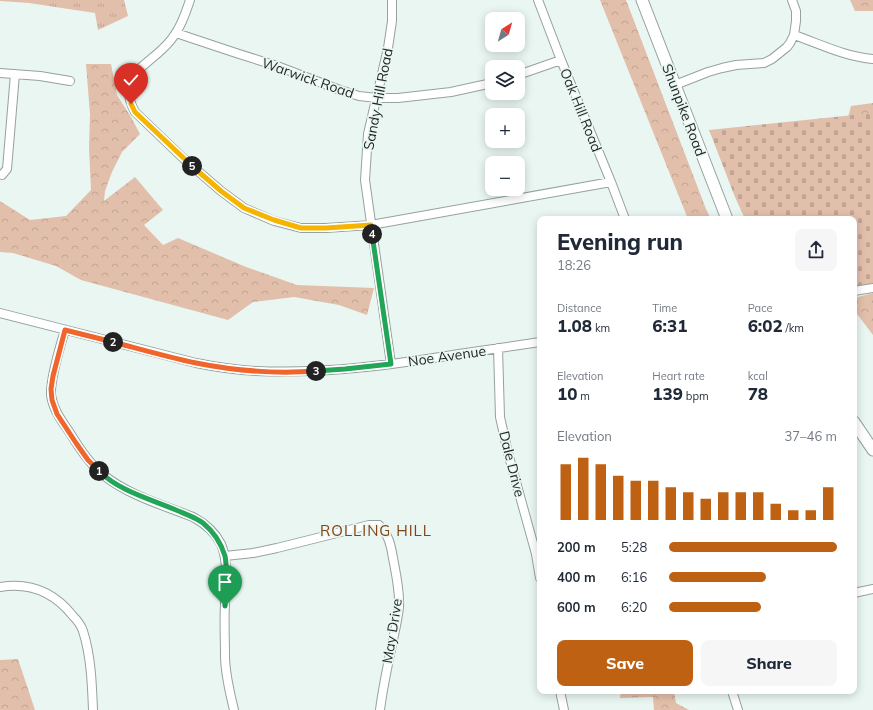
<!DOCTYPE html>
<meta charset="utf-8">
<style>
body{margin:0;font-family:Mulish,sans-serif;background:#f6f6f7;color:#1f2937;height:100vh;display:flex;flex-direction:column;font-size:15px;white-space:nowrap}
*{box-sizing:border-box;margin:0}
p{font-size:13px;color:#747a83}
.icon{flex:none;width:22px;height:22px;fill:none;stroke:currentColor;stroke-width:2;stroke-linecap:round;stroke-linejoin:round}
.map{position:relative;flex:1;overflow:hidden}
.side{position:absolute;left:537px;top:216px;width:320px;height:478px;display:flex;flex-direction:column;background:#fff;border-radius:8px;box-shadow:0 2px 10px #0003}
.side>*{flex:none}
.needle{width:26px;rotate:37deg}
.buttons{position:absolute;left:485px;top:12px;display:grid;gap:8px}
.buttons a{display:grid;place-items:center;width:40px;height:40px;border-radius:8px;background:#fff;box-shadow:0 2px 10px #0003;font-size:20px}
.pin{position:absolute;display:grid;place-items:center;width:34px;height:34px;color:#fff;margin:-41px -17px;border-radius:50% 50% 50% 0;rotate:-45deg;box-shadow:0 0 4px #0007}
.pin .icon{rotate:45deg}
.km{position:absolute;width:20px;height:20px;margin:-10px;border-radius:50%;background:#222;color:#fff;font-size:11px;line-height:20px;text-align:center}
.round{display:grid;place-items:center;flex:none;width:42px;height:42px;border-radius:8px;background:#f6f6f7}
.headline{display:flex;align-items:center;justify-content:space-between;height:68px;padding:0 20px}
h1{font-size:22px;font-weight:800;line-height:30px}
.metrics{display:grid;grid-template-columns:repeat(3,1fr);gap:6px;height:68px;padding:4px 20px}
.metrics div{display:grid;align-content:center}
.metrics b{font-size:17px;font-weight:800}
.metrics small{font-size:11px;font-weight:400}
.metrics p{font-size:11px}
.chart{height:112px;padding:8px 20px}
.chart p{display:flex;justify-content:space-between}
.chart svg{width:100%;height:72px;margin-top:4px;stroke:#be6112;stroke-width:6}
.cta{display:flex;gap:8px;margin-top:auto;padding:8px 20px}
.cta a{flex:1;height:46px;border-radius:8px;background:#be6112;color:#fff;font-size:16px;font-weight:800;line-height:46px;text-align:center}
.cta a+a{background:#f6f6f7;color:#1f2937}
ul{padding:0 20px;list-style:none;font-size:13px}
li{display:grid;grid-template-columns:64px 48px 1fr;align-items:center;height:30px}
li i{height:10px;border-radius:5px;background:#be6112}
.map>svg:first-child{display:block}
.grass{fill:url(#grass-tufts)}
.forest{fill:url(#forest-crowns)}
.cemetery{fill:url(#cemetery-stones)}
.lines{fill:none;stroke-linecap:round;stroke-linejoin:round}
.street-casing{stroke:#96a29f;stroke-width:10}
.secondary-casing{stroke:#96a29f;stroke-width:13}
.street{stroke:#fff;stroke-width:8}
.secondary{stroke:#fff;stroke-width:11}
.split-1-casing{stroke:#fff;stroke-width:8}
.split-2-casing{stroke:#fff;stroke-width:8}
.split-3-casing{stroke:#fff;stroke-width:8}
.split-4-casing{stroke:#fff;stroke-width:8}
.split-5-casing{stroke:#fff;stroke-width:8}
.split-6-casing{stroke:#fff;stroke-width:8}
.split-1{stroke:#22a559;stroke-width:5}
.split-2{stroke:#f0652b;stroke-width:5}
.split-3{stroke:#f0652b;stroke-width:5}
.split-4{stroke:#22a559;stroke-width:5}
.split-5{stroke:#f5b400;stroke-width:5}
.split-6{stroke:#f5b400;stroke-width:5}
.labels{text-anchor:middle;stroke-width:3.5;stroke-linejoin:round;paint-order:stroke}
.street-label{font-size:14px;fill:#1f2422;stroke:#e9f6f2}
.neighbourhood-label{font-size:15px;letter-spacing:1px;fill:#804417;stroke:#e9f6f2}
</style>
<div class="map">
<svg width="873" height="710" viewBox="0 0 873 710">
<defs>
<pattern id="grass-tufts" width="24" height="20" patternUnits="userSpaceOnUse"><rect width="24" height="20" fill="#e2bfab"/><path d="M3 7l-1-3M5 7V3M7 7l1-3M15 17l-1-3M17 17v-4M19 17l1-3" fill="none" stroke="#c1a493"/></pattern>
<pattern id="forest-crowns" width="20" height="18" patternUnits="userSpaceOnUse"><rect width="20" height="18" fill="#e2bfab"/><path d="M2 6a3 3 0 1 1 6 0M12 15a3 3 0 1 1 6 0" fill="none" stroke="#c1a493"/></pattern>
<pattern id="cemetery-stones" width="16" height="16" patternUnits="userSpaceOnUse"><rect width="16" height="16" fill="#e2bfab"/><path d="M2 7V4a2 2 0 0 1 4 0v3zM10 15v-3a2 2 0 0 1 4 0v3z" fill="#c1a493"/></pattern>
</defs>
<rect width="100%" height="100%" fill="#e9f6f2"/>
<path class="grass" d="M0,0h124l4,16 -30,14 -3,-17 -66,-10 -29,-2z"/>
<path class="forest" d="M600,0h26l80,209 5,10h-23z
M850,0h23v11h-18z
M86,64h25l6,31 14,22 9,17 -18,18 -10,20 -7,19 -1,10 31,-24 28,33 -19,15 19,20 15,-7 68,29 51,18 77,3 -7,27 -28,-10 -45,-8 -41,5 -25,18 -147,-40 -25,-14 -43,-13 -13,-1v-51l30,19 36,-4 25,-26 -2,-42 1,-34z
M873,103v15l-26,3 4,-15z
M873,293v42l-19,-25v-12z
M18,659l17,51h-35v-50z
M621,691h53l2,12 13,7h-35l-1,-13 -33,1z"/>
<path class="cemetery" d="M873,113v175l-19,2v-71h-109l-10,-22 -26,-67z"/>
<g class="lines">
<defs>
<path id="street" d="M190,0c-5,15 -10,29 -20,41 -21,26 -56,32 -35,71l49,47 37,32 23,17 30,13 27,7h25l45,-3 240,-43
M538,0l23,60 50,122 14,37
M176,33l60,20 41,13 63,24 19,6 18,2h21l53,-6 41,-9
M794,35c26,9 52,22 79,24
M0,73l40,3 30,5
M518,75l43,-15
M675,85l33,-13 14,-4 14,-3 28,-2 8,-4 15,-12 3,-4 4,-8 2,-14v-10l-4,-11
M2,175l5,-6 8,-95
M854,291l19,-3
M0,313l196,50c20,4 40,7 60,8 68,3 136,-6 203,-17 27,-4 54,-8 81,-12
M65,330c-5,17 -15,48 -14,65 2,15 11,26 19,38 9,15 19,30 32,41 26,21 60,31 91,43 11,6 22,15 28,27 8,19 4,40 4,60 -1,17 0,35 0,52 0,18 5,37 9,54
M498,348l2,69 8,36 28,101 4,24
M391,364l-26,-184 3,-46 20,-86 4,-27v-21
M225,556l28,-3 24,-5 92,-23h10c10,10 12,21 14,33 3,16 7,33 6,49 -1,11 -4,23 -6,33 -5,24 -10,46 -13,70
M0,587c30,-5 54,5 73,29 4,4 8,9 10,15 8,25 9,53 10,79
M854,593l19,-4
M560,691l4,19
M732,691l6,19"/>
<path id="secondary" d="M642,0l85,219
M854,422l19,28"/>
</defs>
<use href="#street" class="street-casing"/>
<use href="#secondary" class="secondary-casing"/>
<use href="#street" class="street"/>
<use href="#secondary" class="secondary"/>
</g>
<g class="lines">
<defs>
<path id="split-1" d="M99,471c20,20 51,28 77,39 9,4 19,7 27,13 11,9 18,20 22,33 3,16 1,33 0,50"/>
<path id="split-2" d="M99,471l-11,-11 -12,-17 -19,-29 -5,-14 -1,-11 2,-13 12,-46 48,12"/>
<path id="split-3" d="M113,342c27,7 55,15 83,21 40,8 80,11 120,8"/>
<path id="split-4" d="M316,371l29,-2 46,-5 -19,-130"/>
<path id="split-5" d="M192,166l29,25 23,17 30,12 27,8h25l45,-3 1,9"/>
<path id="split-6" d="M131,104l4,8 57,54"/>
</defs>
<use href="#split-1" class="split-1-casing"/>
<use href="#split-2" class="split-2-casing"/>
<use href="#split-3" class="split-3-casing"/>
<use href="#split-4" class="split-4-casing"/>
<use href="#split-5" class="split-5-casing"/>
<use href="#split-6" class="split-6-casing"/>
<use href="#split-1" class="split-1"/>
<use href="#split-2" class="split-2"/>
<use href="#split-3" class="split-3"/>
<use href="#split-4" class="split-4"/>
<use href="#split-5" class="split-5"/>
<use href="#split-6" class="split-6"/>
</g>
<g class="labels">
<g class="street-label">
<text transform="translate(308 78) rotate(19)" y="5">Warwick Road</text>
<text transform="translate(378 99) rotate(-79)" y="5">Sandy Hill Road</text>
<text transform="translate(581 110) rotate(68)" y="5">Oak Hill Road</text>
<text transform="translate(684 110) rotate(69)" y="5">Shunpike Road</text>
<text transform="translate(447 356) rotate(-8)" y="5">Noe Avenue</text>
<text transform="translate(512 464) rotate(76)" y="5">Dale Drive</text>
<text transform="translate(392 631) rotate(-81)" y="5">May Drive</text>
</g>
<g class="neighbourhood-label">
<text x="376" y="536">ROLLING HILL</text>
</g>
</g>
</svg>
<div class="buttons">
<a><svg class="needle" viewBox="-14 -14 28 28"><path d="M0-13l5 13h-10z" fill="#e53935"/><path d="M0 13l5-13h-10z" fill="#747a83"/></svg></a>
<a><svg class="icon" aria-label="layers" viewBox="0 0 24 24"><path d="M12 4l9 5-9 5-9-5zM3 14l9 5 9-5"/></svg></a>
<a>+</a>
<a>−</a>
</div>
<div class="pin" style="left:225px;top:606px;background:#1e9e55"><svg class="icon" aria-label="arrive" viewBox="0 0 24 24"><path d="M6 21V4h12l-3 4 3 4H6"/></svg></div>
<div class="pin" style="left:131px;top:104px;background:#d93025"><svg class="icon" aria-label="check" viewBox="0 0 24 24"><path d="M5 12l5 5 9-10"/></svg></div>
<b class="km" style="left:99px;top:471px">1</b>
<b class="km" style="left:113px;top:342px">2</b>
<b class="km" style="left:316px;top:371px">3</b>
<b class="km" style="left:372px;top:234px">4</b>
<b class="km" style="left:192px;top:166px">5</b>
<section class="side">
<div class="headline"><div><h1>Evening run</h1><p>18:26</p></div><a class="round"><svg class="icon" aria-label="share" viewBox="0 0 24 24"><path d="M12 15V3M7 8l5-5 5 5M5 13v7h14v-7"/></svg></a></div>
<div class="metrics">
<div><p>Distance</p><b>1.08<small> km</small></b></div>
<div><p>Time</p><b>6:31</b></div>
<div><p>Pace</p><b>6:02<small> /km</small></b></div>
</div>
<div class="metrics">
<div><p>Elevation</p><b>10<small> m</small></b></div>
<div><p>Heart rate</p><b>139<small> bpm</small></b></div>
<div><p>kcal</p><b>78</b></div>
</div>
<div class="chart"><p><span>Elevation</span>37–46 m</p>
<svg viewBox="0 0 160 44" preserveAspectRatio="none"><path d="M5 44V10M15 44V6M25 44V10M35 44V17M45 44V20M55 44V20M65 44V24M75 44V27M85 44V31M95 44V27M105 44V27M115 44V27M125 44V34M135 44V38M145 44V38M155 44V24"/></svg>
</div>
<ul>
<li><b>200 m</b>5:28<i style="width:100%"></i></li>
<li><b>400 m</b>6:16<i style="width:58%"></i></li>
<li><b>600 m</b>6:20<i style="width:55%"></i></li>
</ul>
<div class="cta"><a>Save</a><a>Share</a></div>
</section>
</div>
